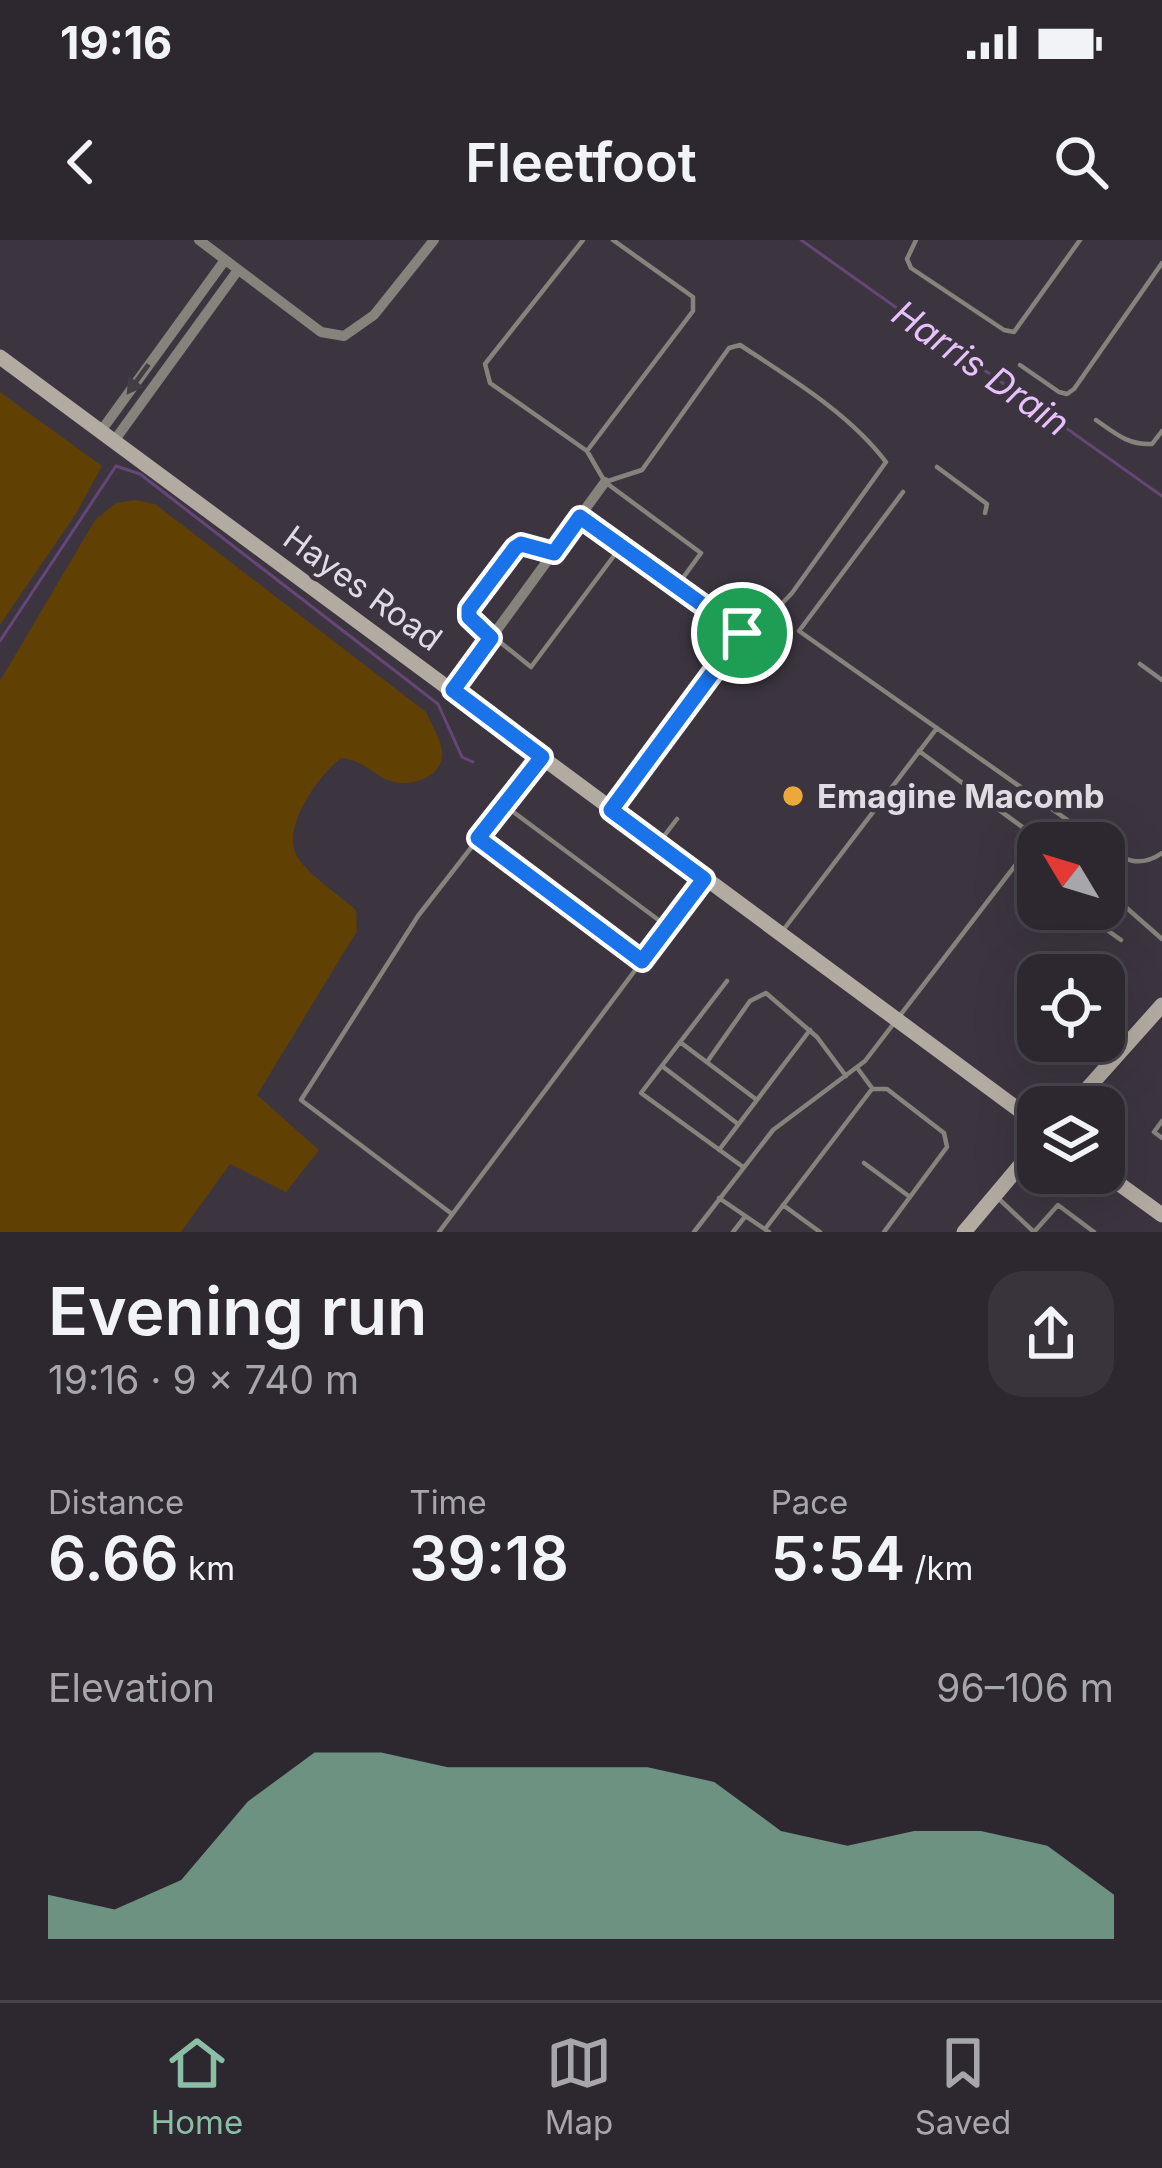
<!DOCTYPE html>
<meta charset="utf-8">
<style>
body{margin:0;font-family:Inter,sans-serif;background:#39343c;color:#f1f3f6;height:100vh;display:flex;flex-direction:column;font-size:45px;white-space:nowrap}
*{box-sizing:border-box;margin:0}
p{font-size:39px;color:#a7a6ab}
.icon{flex:none;width:66px;height:66px;fill:none;stroke:currentColor;stroke-width:2;stroke-linecap:round;stroke-linejoin:round}
.map{position:relative;height:992px;overflow:hidden}
.sheet{display:flex;flex-direction:column;background:#2d2830;flex:1}
.sheet>*{flex:none}
.needle{width:78px;rotate:308deg}
.tools{position:absolute;left:1017px;top:582px;display:grid;gap:24px}
.tools a{display:grid;place-items:center;width:108px;height:108px;border-radius:24px;background:#2d2830;box-shadow:0 12px 48px #0002,0 0 0 3px #48444c;font-size:60px}
.pin{position:absolute;display:grid;place-items:center;width:102px;height:102px;color:#fff;margin:-51px;border:6px solid #fff;border-radius:50%;box-shadow:0 3px 12px #0007}
.round{display:grid;place-items:center;flex:none;width:126px;height:126px;border-radius:36px;background:#39343c}
.headline{display:flex;align-items:center;justify-content:space-between;height:204px;padding:0 48px}
h1{font-size:66px;font-weight:600;line-height:90px}
.metrics{display:grid;grid-template-columns:repeat(3,1fr);gap:18px;height:204px;padding:12px 48px}
.metrics div{display:grid;align-content:center}
.metrics b{font-size:60px;font-weight:600}
.metrics small{font-size:33px;font-weight:400}
.metrics p{font-size:33px}
.chart{height:336px;padding:24px 48px}
.chart p{display:flex;justify-content:space-between}
.chart svg{width:100%;height:216px;margin-top:12px;fill:#8abfa5;opacity:.7}
.status{display:flex;justify-content:space-between;align-items:center;height:84px;padding:0 60px;background:#2d2830;direction:ltr}
.status svg{height:33px;fill:currentColor}
header{display:flex;justify-content:space-between;align-items:center;height:156px;padding:0 48px;background:#2d2830;font-size:54px;font-weight:600}
.tab-bar{display:flex;justify-content:space-around;align-items:center;height:168px;border-top:3px solid #48444c;background:#2d2830;font-size:33px;color:#a7a6ab}
.tab-bar a{display:grid;justify-items:center;gap:6px}
.tab-bar .selected{color:#8abfa5}
.map>svg:first-child{display:block}
.green{fill:#604003}
.lines{fill:none;stroke-linecap:round;stroke-linejoin:round}
.stream{stroke:#664677;stroke-width:3}
.lane{stroke:#86827c;stroke-width:4.5}
.street{stroke:#86827c;stroke-width:10}
.secondary{stroke:#b2aba2;stroke-width:15}
.oneway{fill:#433d46}
.route-casing{stroke:#fff;stroke-width:24}
.route{stroke:#1a73e8;stroke-width:15}
.poi-dot{fill:#eca93a;stroke:#3c3540;stroke-width:4.5}
.labels{text-anchor:middle;stroke-width:9;stroke-linejoin:round;paint-order:stroke}
.street-label{font-size:33px;fill:#e1dce3;stroke:#3c3540}
.poi-label{font-size:33px;font-weight:bold;fill:#e1dce3;stroke:#3c3540;text-anchor:start}
.water-label{font-size:36px;font-style:italic;fill:#e8c0fd;stroke:#3c3540}
</style>
<div class="status"><b>19:16</b><svg viewBox="0 0 49 12"><path d="M0 12V9h3v3zM5 12V6h3v6zM10 12V3h3v9zM15 12V0h3v12zM26 1h20v11H26zM47 4h2v5h-2z"/></svg></div>
<header><svg class="icon" aria-label="back" viewBox="0 0 24 24"><path d="M15 5l-7 7 7 7"/></svg>Fleetfoot<svg class="icon" aria-label="search" viewBox="0 0 24 24"><circle cx="10" cy="10" r="6"/><path d="M15 15l6 6"/></svg></header>
<div class="map">
<svg width="1162" height="992" viewBox="0 0 1162 992">
<rect width="100%" height="100%" fill="#3c3540"/>
<path class="green" d="M0,152l102,74 -25,46 -77,113z
M135,260l20,4 271,208c5,12 19,33 16,46 -5,24 -39,30 -57,21 -17,-9 -24,-19 -44,-21 -22,17 -62,71 -43,100 13,19 40,36 58,52l1,21 -100,164 62,55 -33,42 -56,-28 -49,68h-181v-551l95,-161 21,-17z"/>
<g class="lines">
<path class="stream" d="M801,0l361,256
M0,401l116,-175 24,8 298,230 24,53 11,5"/>
<path class="lane" d="M583,0l-98,124 5,19 97,68 18,31
M916,0l-9,19 4,9 93,62 10,2 66,-92
M1020,125l39,27 8,2 7,-5 88,-126
M1096,180c20,14 32,25 56,24l10,-13
M587,211l106,-140v-14l-80,-57
M937,227l50,37 -2,9
M903,252l-104,139 301,212
M622,305l120,88 7,5 43,-45 94,-131c-37,-49 -96,-84 -146,-117l-11,3 -87,122 -37,12 96,71 -24,33
M552,312l-31,-8 -6,4 -46,61v8l62,50 91,-122 -42,-28
M1140,424l22,16
M919,511l125,92
M504,565l164,122
M614,565l128,-172
M478,599l164,122
M661,600l16,-21
M1104,606c20,15 36,22 58,7
M1016,624l22,15
M1104,648l58,51
M1078,669l43,31
M784,689l153,-201
M727,741l-86,112 102,74
M680,802l77,58
M707,822l43,-61 16,-8 51,44 29,39
M662,826l76,58
M858,829l14,19
M1162,881l-8,11 8,6
M719,910l91,-120
M864,923l46,34
M719,958l50,34
M999,959l35,33
M783,965l37,27
M452,974l-151,-114 117,-184 122,-157
M765,989l107,-140h15l57,44 3,14 -63,85
M439,992l263,-351
M694,992l79,-102 92,-69 172,-224
M733,992l11,-14
M1034,992l24,-27 36,27"/>
<path class="street" d="M199,0l122,92 23,4 30,-21 60,-75
M101,191l124,-171
M114,201l124,-171
M453,450l152,-208"/>
<path class="secondary" d="M0,117l1038,767
M1071,867l91,-102
M1104,933l58,42
M964,992l74,-88"/>
</g>
<defs><path id="oneway-solid" d="M-6-.8H1V-3.2L6.5 0L1 3.2V.8H-6Z" transform="scale(3)"/></defs>
<use class="oneway" href="#oneway-solid" transform="translate(138 139) rotate(126)"/>
<g class="lines">
<defs>
<path id="route" d="M580,277l162,116 -131,177 93,69 -62,82 -164,-123 64,-81 -89,-67 38,-52 -22,-21v-8l46,-61 6,-4 33,9z"/>
</defs>
<use href="#route" class="route-casing"/>
<use href="#route" class="route"/>
</g>
<circle class="poi-dot" cx="793" cy="556" r="12"/>
<g class="labels">
<g class="street-label">
<text transform="translate(363 348) rotate(36)" y="12">Hayes Road</text>
</g>
<g class="poi-label">
<text x="817" y="568">Emagine Macomb</text>
</g>
<g class="water-label">
<text transform="translate(981 128) rotate(35)" y="13">Harris Drain</text>
</g>
</g>
</svg>
<div class="tools">
<a><svg class="needle" viewBox="-14 -14 28 28"><path d="M0-13l5 13h-10z" fill="#e53935"/><path d="M0 13l5-13h-10z" fill="#a7a6ab"/></svg></a>
<a><svg class="icon" aria-label="locate" viewBox="0 0 24 24"><circle cx="12" cy="12" r="6"/><path d="M12 2v4M12 18v4M2 12h4M18 12h4"/></svg></a>
<a><svg class="icon" aria-label="layers" viewBox="0 0 24 24"><path d="M12 4l9 5-9 5-9-5zM3 14l9 5 9-5"/></svg></a>
</div>
<div class="pin" style="left:742px;top:393px;background:#1e9e55"><svg class="icon" aria-label="arrive" viewBox="0 0 24 24"><path d="M6 21V4h12l-3 4 3 4H6"/></svg></div>
</div>
<section class="sheet">
<div class="headline"><div><h1>Evening run</h1><p>19:16 · 9 × 740 m</p></div><a class="round"><svg class="icon" aria-label="share" viewBox="0 0 24 24"><path d="M12 15V3M7 8l5-5 5 5M5 13v7h14v-7"/></svg></a></div>
<div class="metrics">
<div><p>Distance</p><b>6.66<small> km</small></b></div>
<div><p>Time</p><b>39:18</b></div>
<div><p>Pace</p><b>5:54<small> /km</small></b></div>
</div>
<div class="chart"><p><span>Elevation</span>96–106 m</p>
<svg viewBox="0 0 160 44" preserveAspectRatio="none"><path d="M0 44V35L10 38L20 32L30 16L40 6L50 6L60 9L70 9L80 9L90 9L100 12L110 22L120 25L130 22L140 22L150 25L160 35V44z"/></svg>
</div>
</section>
<nav class="tab-bar">
<a class="selected"><svg class="icon" aria-label="home" viewBox="0 0 24 24"><path d="M3 11l9-7 9 7M6 9v11h12V9"/></svg>Home</a>
<a><svg class="icon" aria-label="map" viewBox="0 0 24 24"><path d="M3 6l6-2 6 2 6-2v14l-6 2-6-2-6 2zM9 4v14M15 6v14"/></svg>Map</a>
<a><svg class="icon" aria-label="saved" viewBox="0 0 24 24"><path d="M7 4h10v16l-5-4-5 4z"/></svg>Saved</a>
</nav>
